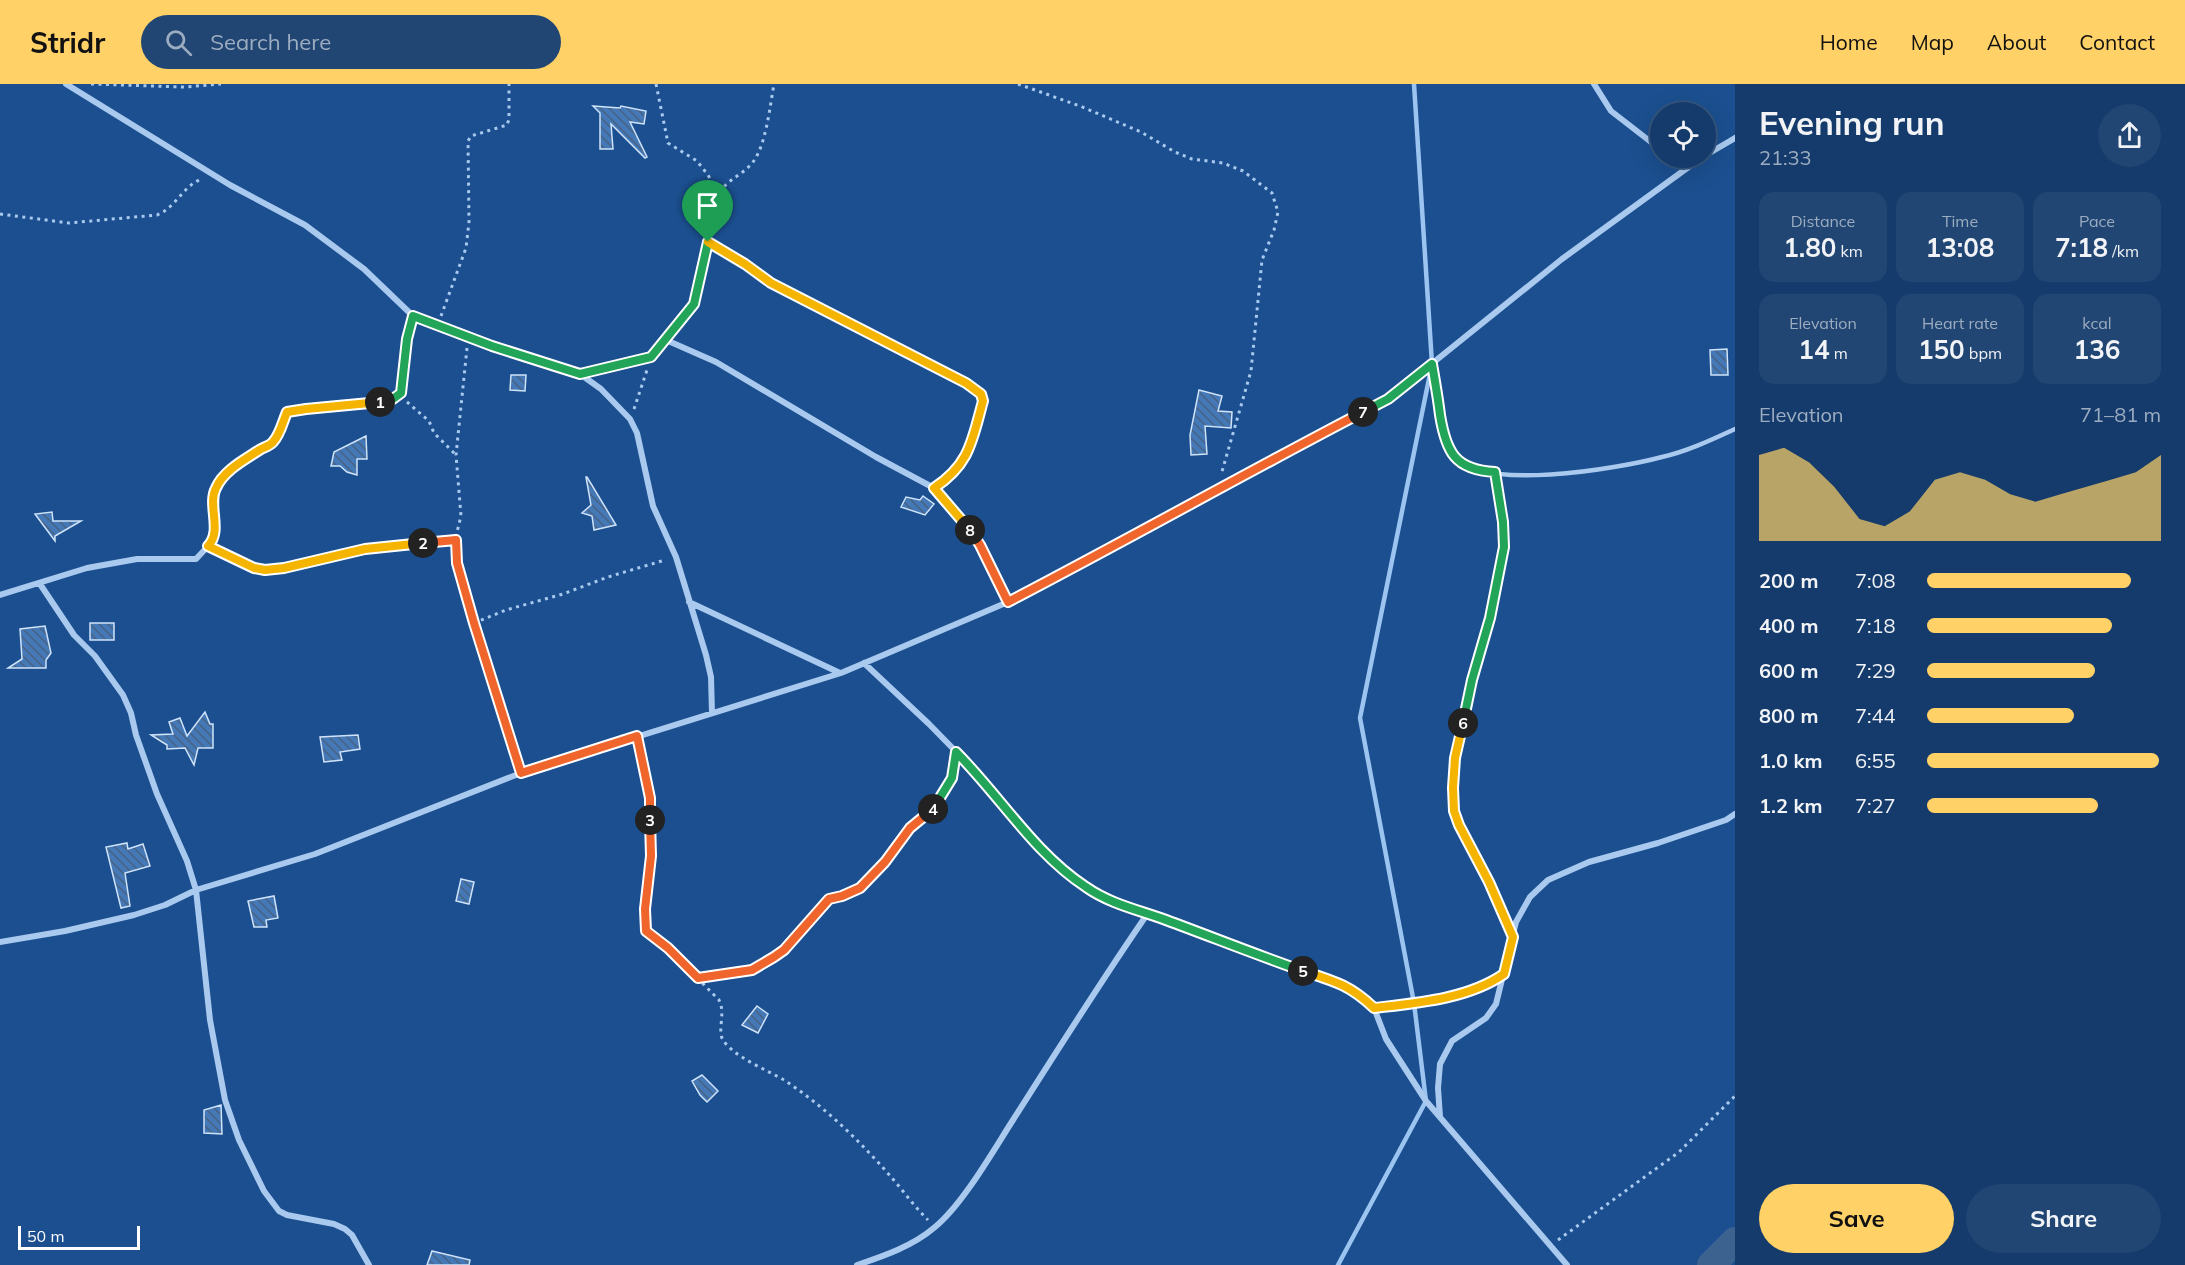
<!DOCTYPE html>
<meta charset="utf-8">
<style>
body{margin:0;font-family:Mulish,sans-serif;background:#214673;color:#f1f3f6;height:100vh;display:flex;flex-direction:column;font-size:22px;white-space:nowrap}
*{box-sizing:border-box;margin:0}
p{font-size:20px;color:#9dadc1}
.icon{flex:none;width:33px;height:33px;fill:none;stroke:currentColor;stroke-width:2;stroke-linecap:round;stroke-linejoin:round}
.map{position:relative;flex:1;overflow:hidden}
.details{display:flex;flex-direction:column;background:#143b6b;width:450px}
.details>*{flex:none}
.controls{position:absolute;left:1650px;top:18px;display:grid;gap:12px}
.controls a{display:grid;place-items:center;width:66px;height:66px;border-radius:50%;background:#143b6b;box-shadow:0 6px 24px #0002,0 0 0 2px #33557e;font-size:30px}
.scale{position:absolute;left:18px;bottom:15px;width:122px;box-sizing:border-box;padding-left:6px;border:3px solid #fff;border-top:0;font-size:16px;line-height:21px;white-space:nowrap;color:#fff;-webkit-text-stroke:4px #1b4f8f;paint-order:stroke}
.pin{position:absolute;display:grid;place-items:center;width:51px;height:51px;color:#fff;margin:-62px -26px;border-radius:50% 50% 50% 0;rotate:-45deg;box-shadow:0 0 6px #0007}
.pin .icon{rotate:45deg}
.km{position:absolute;width:30px;height:30px;margin:-15px;border-radius:50%;background:#222;color:#fff;font-size:16px;line-height:30px;text-align:center}
.round{display:grid;place-items:center;flex:none;width:63px;height:63px;border-radius:32px;background:#214673}
.head{display:flex;align-items:center;justify-content:space-between;height:102px;padding:0 24px}
h1{font-size:33px;font-weight:700;line-height:45px}
.metrics{display:grid;grid-template-columns:repeat(3,1fr);gap:9px;height:102px;padding:6px 24px}
.metrics div{display:grid;align-content:center;border-radius:15px;background:#214673;text-align:center}
.metrics b{font-size:26px;font-weight:700}
.metrics small{font-size:16px;font-weight:400}
.metrics p{font-size:16px}
.chart{height:168px;padding:12px 24px}
.chart p{display:flex;justify-content:space-between}
.chart svg{width:100%;height:108px;margin-top:6px;fill:#ffd166;opacity:.7}
.cta{display:flex;gap:12px;margin-top:auto;padding:12px 24px}
.cta a{flex:1;height:69px;border-radius:36px;background:#ffd166;color:#111;font-size:24px;font-weight:700;line-height:69px;text-align:center}
.cta a+a{background:#214673;color:#f1f3f6}
ul{padding:0 24px;list-style:none;font-size:20px}
li{display:grid;grid-template-columns:96px 72px 1fr;align-items:center;height:45px}
li i{height:15px;border-radius:8px;background:#ffd166}
header{display:flex;align-items:center;gap:36px;box-sizing:border-box;height:84px;padding:0 30px;background:#ffd166;color:#111}
header strong{font-size:28px}
nav{display:flex;gap:33px;margin-inline-start:auto;font-size:21px}
.search{width:420px;height:54px;background:#214673;display:flex;align-items:center;gap:15px;box-sizing:border-box;padding:0 21px;border-radius:33px;color:#9dadc1;font-size:22px}
main{display:flex;flex:1;min-height:0}
.map>svg:first-child{display:block}
.lines{fill:none;stroke-linecap:round;stroke-linejoin:round}
.stream{stroke:#9cc4f0;stroke-width:4.5}
.river{stroke:#3c6290;stroke-width:28}
.building{fill:url(#building-back-hatch);stroke:#cfe3fa;stroke-width:1.5}
.path{stroke:#a9c9ee;stroke-width:3;stroke-dasharray:3 4.5;stroke-linecap:butt}
.lane{stroke:#a9c9ee;stroke-width:4.5}
.street{stroke:#a9c9ee;stroke-width:6}
.split-1-casing{stroke:#fff;stroke-width:12}
.split-2-casing{stroke:#fff;stroke-width:12}
.split-3-casing{stroke:#fff;stroke-width:12}
.split-4-casing{stroke:#fff;stroke-width:12}
.split-5-casing{stroke:#fff;stroke-width:12}
.split-6-casing{stroke:#fff;stroke-width:12}
.split-7-casing{stroke:#fff;stroke-width:12}
.split-8-casing{stroke:#fff;stroke-width:12}
.split-9-casing{stroke:#fff;stroke-width:12}
.split-1{stroke:#22a559;stroke-width:8}
.split-2{stroke:#f5b400;stroke-width:8}
.split-3{stroke:#f0652b;stroke-width:8}
.split-4{stroke:#f0652b;stroke-width:8}
.split-5{stroke:#22a559;stroke-width:8}
.split-6{stroke:#f5b400;stroke-width:8}
.split-7{stroke:#22a559;stroke-width:8}
.split-8{stroke:#f0652b;stroke-width:8}
.split-9{stroke:#f5b400;stroke-width:8}
</style>
<header>
<strong>Stridr</strong>
<div class="search"><svg class="icon" aria-label="search" viewBox="0 0 24 24"><circle cx="10" cy="10" r="6"/><path d="M15 15l6 6"/></svg>Search here</div>
<nav><a>Home</a><a>Map</a><a>About</a><a>Contact</a></nav>
</header>
<main>
<div class="map">
<svg width="1735" height="1181" viewBox="0 0 1735 1181">
<defs>
<pattern id="building-back-hatch" width="6" height="6" patternUnits="userSpaceOnUse" patternTransform="scale(1.5)"><rect width="6" height="6" fill="#4478b7"/><path d="M-1 5l2 2M0 0l6 6M5-1l2 2" fill="none" stroke="#486282"/></pattern>
</defs>
<rect width="100%" height="100%" fill="#1b4f8f"/>
<g class="lines">
<path class="stream" d="M1338,1181l88,-164 -12,-98 -54,-285 72,-354 -18,-280"/>
<path class="river" d="M1711,1181l24,-24"/>
</g>
<path class="building" d="M593,22l27,2 1,-2 25,5 -2,13 -14,-2 17,35 -2,1 -34,-34 2,25h-13v-36z
M1727,265l1,26h-17l-1,-25z
M511,291h15l-1,16 -15,-1z
M1199,306l23,6 -4,15 14,1 -1,16 -26,-2 2,28 -16,1 -1,-20z
M366,352l1,23h-10v16l-10,-3 -7,-6h-9l3,-14z
M586,393h1l29,48 -22,5 -2,-14 -10,-3 9,-8z
M923,412l11,8 -9,11 -24,-8 5,-10 14,3z
M52,428l1,9h28l-26,15v5l-20,-27z
M90,539h24v17h-24z
M45,542l6,27 -5,7v8h-38l14,-9 -2,-30z
M205,628l5,12h3v24h-15l-4,17 -9,-17 -18,1v-4l-16,-10 22,-1 -4,-12 11,-4 7,18z
M358,651l2,14 -20,3 2,8 -18,2 -4,-25z
M127,759l1,6 15,-5 7,22 -25,7 5,33 -9,2 -15,-61z
M461,795l13,3 -5,22 -13,-3z
M274,812l4,22 -12,2 1,7h-13l-6,-26z
M757,922l11,8 -10,19 -16,-8z
M702,991l16,16 -11,11 -7,-7 -8,-14z
M221,1021l1,29 -18,-1v-23z
M432,1167l38,9 -1,5h-42z"/>
<g class="lines">
<path class="path" d="M91,0l93,3 37,-3
M656,0l12,59 29,18 11,14 11,19
M1018,0l62,22 61,26 34,20 17,7 31,4 20,8 29,22 6,19 -4,18 -12,30 -11,111 -30,104
M0,130l69,9 88,-8c18,-7 25,-27 42,-35
M708,158l37,22 26,19 195,100 15,11 2,7c-8,28 -13,63 -39,81
M441,232l25,-68 3,-26 -1,-81 3,-5 36,-11 2,-6v-35
M672,248l22,-28 25,-110c9,-16 23,-18 34,-32 13,-17 17,-56 21,-78
M467,264l-11,107 5,61 -6,24 2,23 17,60 44,140
M402,298l5,-43 3,-12
M407,318l22,19 5,12 22,22
M634,325l13,-39
M1496,397c4,22 10,46 7,68 -3,24 -7,49 -14,72 -15,54 -49,150 -30,204l46,93
M219,466l35,18 11,2 19,-2 81,-18 90,-10
M474,539l32,-13 57,-16 45,-17 57,-17
M639,663l11,51 1,58 -6,53 1,22 22,17 51,52c7,13 -2,31 4,40 11,17 44,30 61,40 40,26 77,62 108,98 12,14 23,29 36,42
M698,894l41,-5 24,-8 21,-15 45,-51 13,-3 18,-8 25,-26 25,-34 29,-27 13,-23 3,-12
M1385,923c36,-4 70,-12 104,-23
M1558,1156l121,-88 56,-56"/>
<path class="lane" d="M1432,280c4,23 6,71 18,89 27,41 171,15 212,4 26,-6 49,-17 73,-28"/>
<path class="street" d="M66,0l164,101 75,40 59,44 49,47 78,30 89,28 21,15 29,30 7,14 16,73 23,51 30,98 5,22 1,36
M1594,0l17,27 49,38
M1706,71l29,-17
M1683,74l11,3
M666,256l50,22 160,95 58,31 39,46 35,68
M580,290l71,-17
M40,500l34,51 21,21 28,39 8,18 5,22 21,59 30,67 9,29 14,130 15,80 14,40 25,51 15,20 8,4 47,9 11,5 7,6 17,30
M0,511l87,-27 50,-9h59l16,-17 3,-11 -1,-35 2,-8 7,-10 16,-15 34,-21 14,-30 19,-3 84,-8 11,-8
M689,518l151,71
M864,579l65,61 44,45 57,67 35,34 20,17 39,19 220,78 16,10 14,14 12,31 40,62 141,164
M0,858l65,-11 69,-16 31,-10 31,-15 119,-36 206,-81 320,-100 167,-71 128,-67 81,-47 171,-89 174,-140 139,-101
M1440,1033l-2,-29 2,-24 12,-23 34,-23 10,-14 20,-82 14,-25 18,-17 41,-18 69,-19 68,-23 9,-6
M857,1181c27,-9 56,-19 78,-38 28,-23 58,-76 78,-107 44,-69 88,-139 135,-207"/>
</g>
<g class="lines">
<defs>
<path id="split-1" d="M380,318l10,-1 11,-8 6,-54 6,-23 79,30 88,28 71,-17 43,-53 14,-62"/>
<path id="split-2" d="M380,318l-74,7 -19,3c-4,9 -7,23 -14,30 -2,3 -8,5 -12,7 -15,10 -37,21 -45,39 -9,17 7,43 -8,58l46,22 11,2 19,-2 81,-19 58,-6"/>
<path id="split-3" d="M423,459l33,-3 1,23 17,60 47,150 116,-37 13,62v22"/>
<path id="split-4" d="M650,736l1,36 -6,53 1,22 22,17 30,30 54,-8 22,-13 10,-7 45,-51 13,-3 18,-8 25,-26 25,-34 23,-19"/>
<path id="split-5" d="M933,725l19,-31 4,-26c44,44 78,101 130,135 24,17 53,23 80,33 46,17 91,35 137,51"/>
<path id="split-6" d="M1303,887c31,10 47,14 71,37 43,-5 94,-9 130,-34l9,-37 -24,-55 -30,-57 -5,-14 -1,-23 2,-30 8,-35"/>
<path id="split-7" d="M1363,328l25,-13 44,-35c3,17 6,34 8,51 6,37 15,55 55,57l8,50 1,25 -14,71 -18,62 -9,43"/>
<path id="split-8" d="M970,446l10,15 28,57c119,-62 236,-128 355,-190"/>
<path id="split-9" d="M708,158l37,22 26,19 195,100 15,11 2,7c-11,40 -13,63 -49,87l36,42"/>
</defs>
<use href="#split-1" class="split-1-casing"/>
<use href="#split-2" class="split-2-casing"/>
<use href="#split-3" class="split-3-casing"/>
<use href="#split-4" class="split-4-casing"/>
<use href="#split-5" class="split-5-casing"/>
<use href="#split-6" class="split-6-casing"/>
<use href="#split-7" class="split-7-casing"/>
<use href="#split-8" class="split-8-casing"/>
<use href="#split-9" class="split-9-casing"/>
<use href="#split-1" class="split-1"/>
<use href="#split-2" class="split-2"/>
<use href="#split-3" class="split-3"/>
<use href="#split-4" class="split-4"/>
<use href="#split-5" class="split-5"/>
<use href="#split-6" class="split-6"/>
<use href="#split-7" class="split-7"/>
<use href="#split-8" class="split-8"/>
<use href="#split-9" class="split-9"/>
</g>
</svg>
<div class="controls">
<a><svg class="icon" aria-label="locate" viewBox="0 0 24 24"><circle cx="12" cy="12" r="6"/><path d="M12 2v4M12 18v4M2 12h4M18 12h4"/></svg></a>
</div>
<div class="scale">50 m</div>
<div class="pin" style="left:708px;top:158px;background:#1e9e55"><svg class="icon" aria-label="arrive" viewBox="0 0 24 24"><path d="M6 21V4h12l-3 4 3 4H6"/></svg></div>
<b class="km" style="left:380px;top:318px">1</b>
<b class="km" style="left:423px;top:459px">2</b>
<b class="km" style="left:650px;top:736px">3</b>
<b class="km" style="left:933px;top:725px">4</b>
<b class="km" style="left:1303px;top:887px">5</b>
<b class="km" style="left:1463px;top:639px">6</b>
<b class="km" style="left:1363px;top:328px">7</b>
<b class="km" style="left:970px;top:446px">8</b>
</div>
<section class="details">
<div class="head"><div><h1>Evening run</h1><p>21:33</p></div><a class="round"><svg class="icon" aria-label="share" viewBox="0 0 24 24"><path d="M12 15V3M7 8l5-5 5 5M5 13v7h14v-7"/></svg></a></div>
<div class="metrics">
<div><p>Distance</p><b>1.80<small> km</small></b></div>
<div><p>Time</p><b>13:08</b></div>
<div><p>Pace</p><b>7:18<small> /km</small></b></div>
</div>
<div class="metrics">
<div><p>Elevation</p><b>14<small> m</small></b></div>
<div><p>Heart rate</p><b>150<small> bpm</small></b></div>
<div><p>kcal</p><b>136</b></div>
</div>
<div class="chart"><p><span>Elevation</span>71–81 m</p>
<svg viewBox="0 0 160 44" preserveAspectRatio="none"><path d="M0 44V9L10 6L20 12L30 22L40 35L50 38L60 32L70 19L80 16L90 19L100 25L110 28L120 25L130 22L140 19L150 16L160 9V44z"/></svg>
</div>
<ul>
<li><b>200 m</b>7:08<i style="width:87%"></i></li>
<li><b>400 m</b>7:18<i style="width:79%"></i></li>
<li><b>600 m</b>7:29<i style="width:72%"></i></li>
<li><b>800 m</b>7:44<i style="width:63%"></i></li>
<li><b>1.0 km</b>6:55<i style="width:99%"></i></li>
<li><b>1.2 km</b>7:27<i style="width:73%"></i></li>
</ul>
<div class="cta"><a>Save</a><a>Share</a></div>
</section>
</main>
